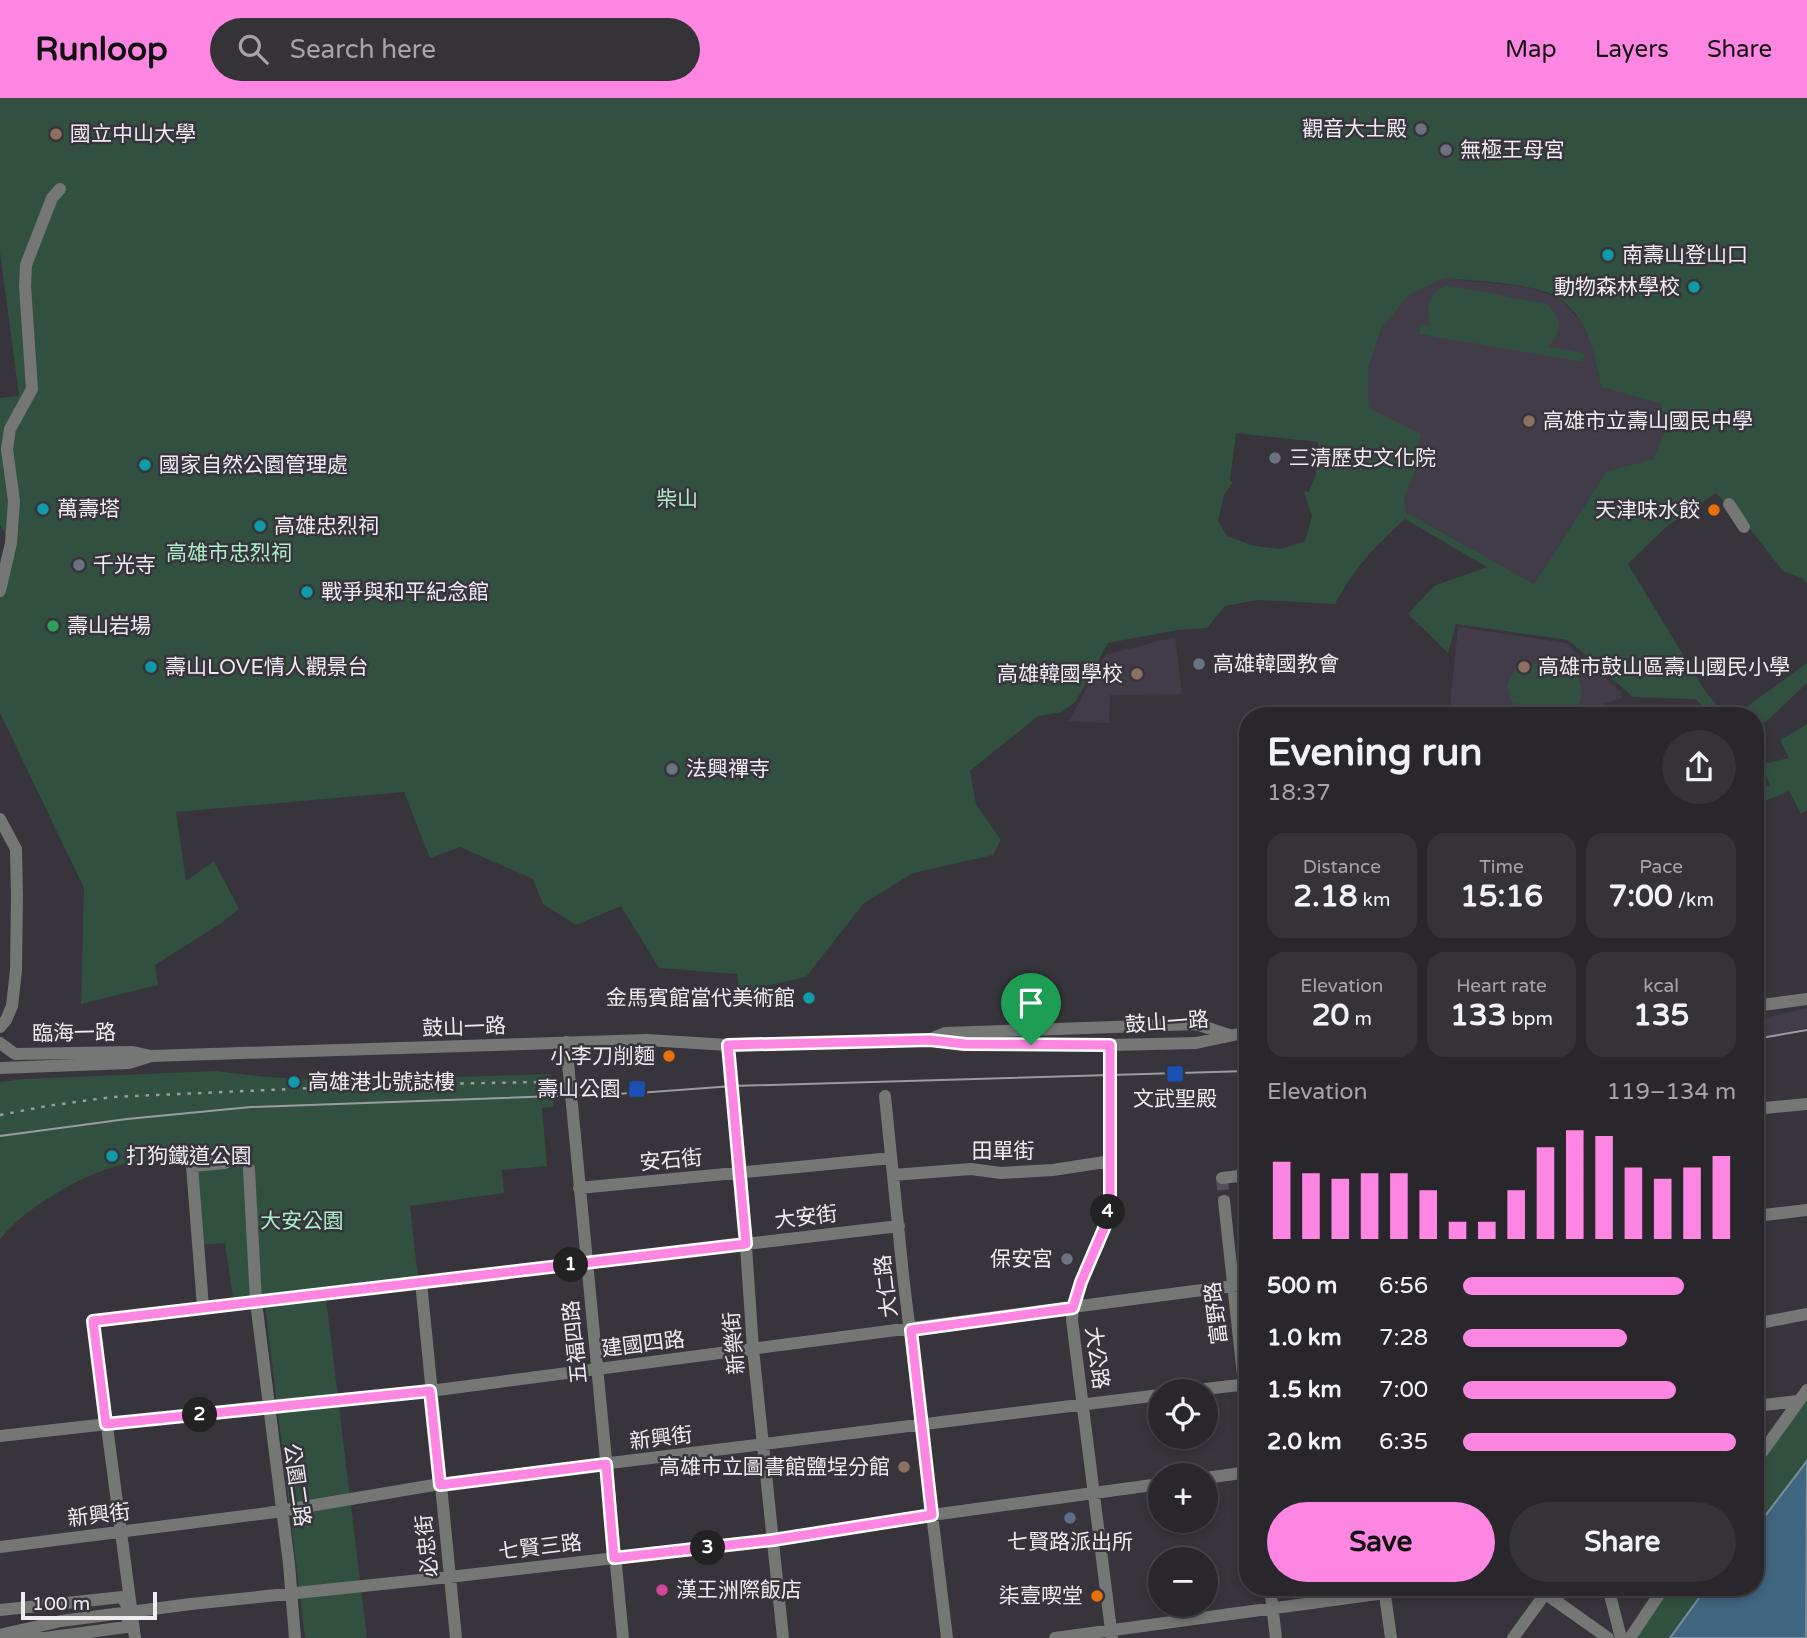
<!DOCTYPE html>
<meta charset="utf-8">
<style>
body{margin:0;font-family:"Varela Round","Noto Sans TC",sans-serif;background:#353338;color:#f1f3f6;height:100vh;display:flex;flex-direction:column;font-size:26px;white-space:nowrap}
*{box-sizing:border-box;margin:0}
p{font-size:23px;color:#a5a5a9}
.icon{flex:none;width:38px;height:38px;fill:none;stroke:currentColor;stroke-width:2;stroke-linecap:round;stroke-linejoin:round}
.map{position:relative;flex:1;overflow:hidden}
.sheet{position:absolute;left:1239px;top:609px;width:525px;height:889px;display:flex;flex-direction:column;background:#29272c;border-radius:28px;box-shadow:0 4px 10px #0003,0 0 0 2px #454448}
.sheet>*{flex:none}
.controls{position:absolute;left:1148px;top:1281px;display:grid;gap:14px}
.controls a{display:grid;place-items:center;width:70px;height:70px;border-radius:50%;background:#29272c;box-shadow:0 4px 10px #0003,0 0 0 2px #454448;font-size:35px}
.scale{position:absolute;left:21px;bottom:18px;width:136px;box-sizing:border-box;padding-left:7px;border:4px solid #eeecf1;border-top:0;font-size:19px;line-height:24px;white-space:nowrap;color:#eeecf1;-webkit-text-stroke:5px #37343b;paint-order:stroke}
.pin{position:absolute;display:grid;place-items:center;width:60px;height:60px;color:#fff;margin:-72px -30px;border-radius:50% 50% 50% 0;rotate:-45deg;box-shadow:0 0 7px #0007}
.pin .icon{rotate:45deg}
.km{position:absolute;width:35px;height:35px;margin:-18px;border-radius:50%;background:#222;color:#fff;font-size:19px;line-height:35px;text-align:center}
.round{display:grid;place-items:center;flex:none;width:74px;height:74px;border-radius:37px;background:#353338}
.summary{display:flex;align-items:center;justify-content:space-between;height:119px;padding:0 28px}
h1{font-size:38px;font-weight:800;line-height:52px}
.stats{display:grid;grid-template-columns:repeat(3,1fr);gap:10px;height:119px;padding:7px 28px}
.stats div{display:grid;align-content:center;border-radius:18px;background:#353338;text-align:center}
.stats b{font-size:30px;font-weight:800}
.stats small{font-size:19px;font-weight:400}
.stats p{font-size:19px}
.chart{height:196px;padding:14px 28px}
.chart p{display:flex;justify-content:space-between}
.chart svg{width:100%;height:126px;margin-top:7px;stroke:#fd86e2;stroke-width:6}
.action{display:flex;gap:14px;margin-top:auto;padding:14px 28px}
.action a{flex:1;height:80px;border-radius:42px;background:#fd86e2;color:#111;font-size:28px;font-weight:800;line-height:80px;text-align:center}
.action a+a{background:#353338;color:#f1f3f6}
ul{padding:0 28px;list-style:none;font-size:23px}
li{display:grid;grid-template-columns:112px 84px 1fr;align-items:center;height:52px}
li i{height:18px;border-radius:9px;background:#fd86e2}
header{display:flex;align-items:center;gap:42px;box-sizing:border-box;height:98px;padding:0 35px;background:#fd86e2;color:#111}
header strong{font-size:33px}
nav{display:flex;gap:38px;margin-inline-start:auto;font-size:24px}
.search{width:490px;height:63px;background:#353338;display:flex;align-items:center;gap:18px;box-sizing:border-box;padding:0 24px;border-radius:38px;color:#a5a5a9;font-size:26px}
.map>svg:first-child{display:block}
.built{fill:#423c49}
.green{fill:#31503f;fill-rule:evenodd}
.water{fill:#40657e;stroke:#748ea0;stroke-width:2}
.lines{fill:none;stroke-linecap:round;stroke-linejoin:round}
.minor-tunnel{stroke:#525056;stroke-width:12;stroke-dasharray:12 6;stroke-linecap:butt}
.minor{stroke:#747774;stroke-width:12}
.tram{stroke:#9d9ba0;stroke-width:2}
.rail{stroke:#9d9ba0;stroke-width:2.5;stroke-dasharray:3.5 7;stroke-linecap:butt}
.route-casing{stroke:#fff;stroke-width:14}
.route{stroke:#fd86e2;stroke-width:9}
.worship-dot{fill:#6b7280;stroke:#37343b;stroke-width:2.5}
.education-dot{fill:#8d6e63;stroke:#37343b;stroke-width:2.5}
.culture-dot{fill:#0f9aa8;stroke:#37343b;stroke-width:2.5}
.food-dot{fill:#e8710a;stroke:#37343b;stroke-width:2.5}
.leisure-dot{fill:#2e9e5b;stroke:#37343b;stroke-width:2.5}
.transit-dot{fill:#1a4fb4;stroke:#37343b;stroke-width:2.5}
.service-dot{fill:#5c6f8a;stroke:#37343b;stroke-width:2.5}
.hotel-dot{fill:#d1479c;stroke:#37343b;stroke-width:2.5}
.labels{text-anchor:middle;stroke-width:5;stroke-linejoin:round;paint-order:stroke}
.poi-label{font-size:21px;fill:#eeecf1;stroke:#37343b;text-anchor:start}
.park-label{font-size:21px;fill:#a9eec7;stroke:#37343b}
.street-label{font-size:21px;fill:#eeecf1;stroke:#37343b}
</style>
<header>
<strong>Runloop</strong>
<div class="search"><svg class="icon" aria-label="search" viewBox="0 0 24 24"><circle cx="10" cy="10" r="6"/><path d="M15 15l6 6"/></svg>Search here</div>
<nav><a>Map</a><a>Layers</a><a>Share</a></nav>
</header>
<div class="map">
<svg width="1807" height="1540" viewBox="0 0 1807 1540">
<rect width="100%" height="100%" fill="#37343b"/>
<path class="built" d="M1445,180l81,9 34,11 22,25 13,30 6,34 61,17 2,32 -11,23 -46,12 -73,113 -128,-72 -2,-13 10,-25 -45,-66 -1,-39 13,-40 29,-36z
M1458,529l108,16 55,49 1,6 -54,18h-119z
M1175,539l7,57 -72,1 -1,28 -40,-2 36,-66z
M1807,910v19l-52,14v-21z"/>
<path class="green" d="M0,0h1807v486l-5,-6 -19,-7 -40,-51 -27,-27 -50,34 -38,37 75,124 22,28h-10l-20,-17 -62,-2 -65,-57 -112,-16 -8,29 -40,-39 26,-28 53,-19 -82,-48c-32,29 -49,47 -70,85l-77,-4 -33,6 -18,22 -29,2 -70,13 -32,58 -14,11 -24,4 -68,55 6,33 25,36 -8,15 -80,18 -49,30 -58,74 -67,15 -2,-18 -78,-6 -38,-62 -45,19 -33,-21 -10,-25 -73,-32 -30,11 -26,-66 -228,20 10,69 28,-20 25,48 -19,15 -65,41 3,20 -77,19 3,-116 -84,-175v-151l7,-26 -7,-11v-127l19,-2 -19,-144zM1445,180c28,3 97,5 117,22 27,22 33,55 39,87l60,17 3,31 -11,24 -46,12 -73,113 -128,-72 -2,-13 10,-25 7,-40 -52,-26 -1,-39 13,-40 29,-35zM1236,335l82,9 -2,32 -7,18 -5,-1 8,25 -7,25 -24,8 -27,-3 -27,-10 -9,-15 6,-26 9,-13 -3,-1z
M1446,187l101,19c15,17 16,26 1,43l37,6 -2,9 -164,-28 2,-10 10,2c-6,-20 -3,-31 15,-41z
M1527,565c27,3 64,2 52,41l-15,11 -43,-4 -9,-9 -5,-17 10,-18z
M1807,565v20l-41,39 -11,1v-7h-21z
M1807,626v86l-6,4 -12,-23 -24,10 -5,-13 10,-2 -8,-22 27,-6 -9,-18z
M215,973l51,6 70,4 215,-7 3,33 -12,1 5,58 -45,4 2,23 -94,13 8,72 -93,12 42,348h-62l-41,-342 -31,2 -8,-55 -29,2 -11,-86c-18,1 -37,1 -54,4 -41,6 -106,44 -131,76v-157l24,-3z
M1807,1302v61l-52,68v-61z
M1667,1489h40l-37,51h-35z"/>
<path class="water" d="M1807,1363l-1,177h-136l37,-51h48v-58z"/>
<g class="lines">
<path class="minor-tunnel" d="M1222,1080l2,23"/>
<path class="minor" d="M1729,406l15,23
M0,493l11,-48 3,-42 -7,-52 3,-20 22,-40 -7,-103 1,-21 26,-67 8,-9
M0,721l16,30 1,47 -1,74 -4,36 -6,14 -6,7
M1755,908l52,-7
M935,939l10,-4 251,-9 33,11
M566,944l57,596
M0,945l15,11 118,-2 18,4
M728,947l13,128 12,176 30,289
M1110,947v158l-11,40 -18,39 -8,26 -1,12 40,318
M0,970l129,-5 22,-7 496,-16 81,5 202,-5 35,4 145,1 86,-2 52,-11
M885,998l18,179 44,363
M1755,1011l52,-5
M249,1071l7,133 33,262 6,74
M893,1077l78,-6 30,4 52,-3 58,-9
M1222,1080l26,-3
M579,1090l312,-30
M1224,1103l24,220
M1755,1118l52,-6
M421,1184l35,356
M203,1209l-11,-141 33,-3
M1755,1226l52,-10
M1188,1293l60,-7
M1755,1308l43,-5
M0,1338l268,-30 162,-15 818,-107
M1755,1364l52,-72
M1206,1380l42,-6
M0,1449l268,-34 172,-29 720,-89
M1270,1489l6,51
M1536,1489l72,51
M1608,1489l13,51
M1384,1490l7,50
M1545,1496l34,-3 5,-4
M0,1512l122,-13 7,12
M0,1537l61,-14 130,-17 258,-27 324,-37 159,-25 228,-31
M10,1540h35l81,-11 5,-15
M135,1540l-42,-317 806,-95
M1055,1540l330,-45 25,-6
M1513,1540l32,-44
M1630,1540l34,-51"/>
<path class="tram" d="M1755,941l52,-9
M0,1038l127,-17 124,-12 387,-14 95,-7 515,-15"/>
<path class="rail" d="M0,1017l47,-9 65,-9 268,-12 162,-3"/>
</g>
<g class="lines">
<defs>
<path id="route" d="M930,942l35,4 145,1v158l-5,23 -24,56 -8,26 -162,22 21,185 -159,25 -159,18 -8,-94 -166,21 -10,-94 -324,33 -13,-103 653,-77 -18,-199z"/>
</defs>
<use href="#route" class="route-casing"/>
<use href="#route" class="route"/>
</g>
<g class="worship-dot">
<circle cx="1421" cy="31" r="7"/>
<circle cx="1446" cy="52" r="7"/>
<circle cx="1275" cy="360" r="7"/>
<circle cx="79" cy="467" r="7"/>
<circle cx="1199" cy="566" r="7"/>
<circle cx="672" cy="671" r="7"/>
<circle cx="1067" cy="1161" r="7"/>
</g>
<g class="education-dot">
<circle cx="56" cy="36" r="7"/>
<circle cx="1529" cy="323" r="7"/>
<circle cx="1524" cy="569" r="7"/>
<circle cx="1137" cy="576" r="7"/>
<circle cx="904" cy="1369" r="7"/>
</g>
<g class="culture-dot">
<circle cx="1608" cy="157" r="7"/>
<circle cx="1694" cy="189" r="7"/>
<circle cx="145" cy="367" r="7"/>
<circle cx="43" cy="411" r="7"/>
<circle cx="260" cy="428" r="7"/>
<circle cx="307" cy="494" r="7"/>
<circle cx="151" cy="569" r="7"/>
<circle cx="809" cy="900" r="7"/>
<circle cx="294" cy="984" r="7"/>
<circle cx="112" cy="1058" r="7"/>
</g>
<g class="food-dot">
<circle cx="1714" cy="412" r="7"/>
<circle cx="669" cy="958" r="7"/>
<circle cx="1097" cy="1498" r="7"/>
</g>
<circle class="leisure-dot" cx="53" cy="528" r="7"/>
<g class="transit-dot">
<rect x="1166" y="967" width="18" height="18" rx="3.5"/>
<rect x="628" y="982" width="18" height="18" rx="3.5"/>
</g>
<circle class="service-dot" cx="1070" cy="1420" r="7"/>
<circle class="hotel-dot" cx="662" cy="1492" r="7"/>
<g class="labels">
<g class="poi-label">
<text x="1407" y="38" text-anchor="end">觀音大士殿</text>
<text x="70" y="43">國立中山大學</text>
<text x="1460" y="59">無極王母宮</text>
<text x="1622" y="164">南壽山登山口</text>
<text x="1680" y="196" text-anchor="end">動物森林學校</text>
<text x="1543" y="330">高雄市立壽山國民中學</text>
<text x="1289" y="367">三清歷史文化院</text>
<text x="159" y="374">國家自然公園管理處</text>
<text x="57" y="418">萬壽塔</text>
<text x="1700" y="419" text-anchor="end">天津味水餃</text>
<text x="274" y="435">高雄忠烈祠</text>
<text x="93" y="474">千光寺</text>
<text x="321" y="501">戰爭與和平紀念館</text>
<text x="67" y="535">壽山岩場</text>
<text x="1213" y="573">高雄韓國教會</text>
<text x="165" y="576">壽山LOVE情人觀景台</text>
<text x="1538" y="576">高雄市鼓山區壽山國民小學</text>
<text x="1123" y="583" text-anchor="end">高雄韓國學校</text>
<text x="686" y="678">法興禪寺</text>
<text x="795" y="907" text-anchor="end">金馬賓館當代美術館</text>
<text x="655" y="965" text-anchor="end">小李刀削麵</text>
<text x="308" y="991">高雄港北號誌樓</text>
<text x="621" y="998" text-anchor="end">壽山公園</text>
<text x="1175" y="1008" text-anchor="middle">文武聖殿</text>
<text x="126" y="1065">打狗鐵道公園</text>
<text x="1053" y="1168" text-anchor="end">保安宮</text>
<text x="890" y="1376" text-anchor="end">高雄市立圖書館鹽埕分館</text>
<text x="1070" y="1451" text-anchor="middle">七賢路派出所</text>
<text x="676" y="1499">漢王洲際飯店</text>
<text x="1083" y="1505" text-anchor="end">柒壹喫堂</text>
</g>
<g class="park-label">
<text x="677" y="408">柴山</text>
<text x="229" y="462">高雄市忠烈祠</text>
<text x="302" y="1130">大安公園</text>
</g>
<g class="street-label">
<text transform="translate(1167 924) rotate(-4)" y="7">鼓山一路</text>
<text transform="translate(464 929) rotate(-2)" y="7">鼓山一路</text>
<text transform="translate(74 935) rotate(-1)" y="7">臨海一路</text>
<text x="1003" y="1060">田單街</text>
<text transform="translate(671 1062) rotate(-5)" y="7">安石街</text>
<text transform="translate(806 1119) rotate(-7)" y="7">大安街</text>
<text transform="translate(886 1188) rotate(-97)" y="7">大仁路</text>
<text transform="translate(1216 1215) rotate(-97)" y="7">富野路</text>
<text transform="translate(575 1244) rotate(-96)" y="7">五福四路</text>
<text transform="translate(734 1245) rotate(-95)" y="7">新樂街</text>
<text transform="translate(643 1246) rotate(-7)" y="7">建國四路</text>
<text transform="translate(1097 1260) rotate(82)" y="7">大公路</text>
<text transform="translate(661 1340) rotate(-7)" y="7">新興街</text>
<text transform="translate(297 1387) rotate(82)" y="7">公園二路</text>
<text transform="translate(99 1417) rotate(-7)" y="7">新興街</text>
<text transform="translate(427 1448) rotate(-96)" y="7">必忠街</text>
<text transform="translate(540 1449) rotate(-7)" y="7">七賢三路</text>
</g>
</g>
</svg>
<div class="controls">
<a><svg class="icon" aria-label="locate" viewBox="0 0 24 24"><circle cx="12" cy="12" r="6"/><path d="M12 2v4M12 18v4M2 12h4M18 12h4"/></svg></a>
<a>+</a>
<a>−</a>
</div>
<div class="scale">100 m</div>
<div class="pin" style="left:1031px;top:947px;background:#1e9e55"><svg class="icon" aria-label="arrive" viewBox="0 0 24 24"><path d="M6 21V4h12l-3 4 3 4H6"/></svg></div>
<b class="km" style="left:571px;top:1167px">1</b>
<b class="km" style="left:200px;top:1317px">2</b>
<b class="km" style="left:708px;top:1450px">3</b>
<b class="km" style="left:1108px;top:1114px">4</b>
<section class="sheet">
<div class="summary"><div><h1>Evening run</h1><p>18:37</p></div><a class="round"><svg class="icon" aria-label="share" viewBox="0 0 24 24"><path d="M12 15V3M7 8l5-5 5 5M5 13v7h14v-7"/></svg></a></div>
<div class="stats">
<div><p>Distance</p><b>2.18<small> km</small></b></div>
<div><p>Time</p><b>15:16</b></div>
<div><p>Pace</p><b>7:00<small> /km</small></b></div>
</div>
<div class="stats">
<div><p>Elevation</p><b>20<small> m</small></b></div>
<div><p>Heart rate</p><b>133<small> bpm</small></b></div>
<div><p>kcal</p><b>135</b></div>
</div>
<div class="chart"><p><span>Elevation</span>119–134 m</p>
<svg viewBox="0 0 160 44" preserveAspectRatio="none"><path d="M5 44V17M15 44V21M25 44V23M35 44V21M45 44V21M55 44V27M65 44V38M75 44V38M85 44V27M95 44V12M105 44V6M115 44V8M125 44V19M135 44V23M145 44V19M155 44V15"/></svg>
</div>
<ul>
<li><b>500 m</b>6:56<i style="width:81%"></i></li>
<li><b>1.0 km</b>7:28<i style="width:60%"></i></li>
<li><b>1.5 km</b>7:00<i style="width:78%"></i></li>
<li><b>2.0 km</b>6:35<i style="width:100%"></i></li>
</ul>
<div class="action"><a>Save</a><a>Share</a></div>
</section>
</div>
